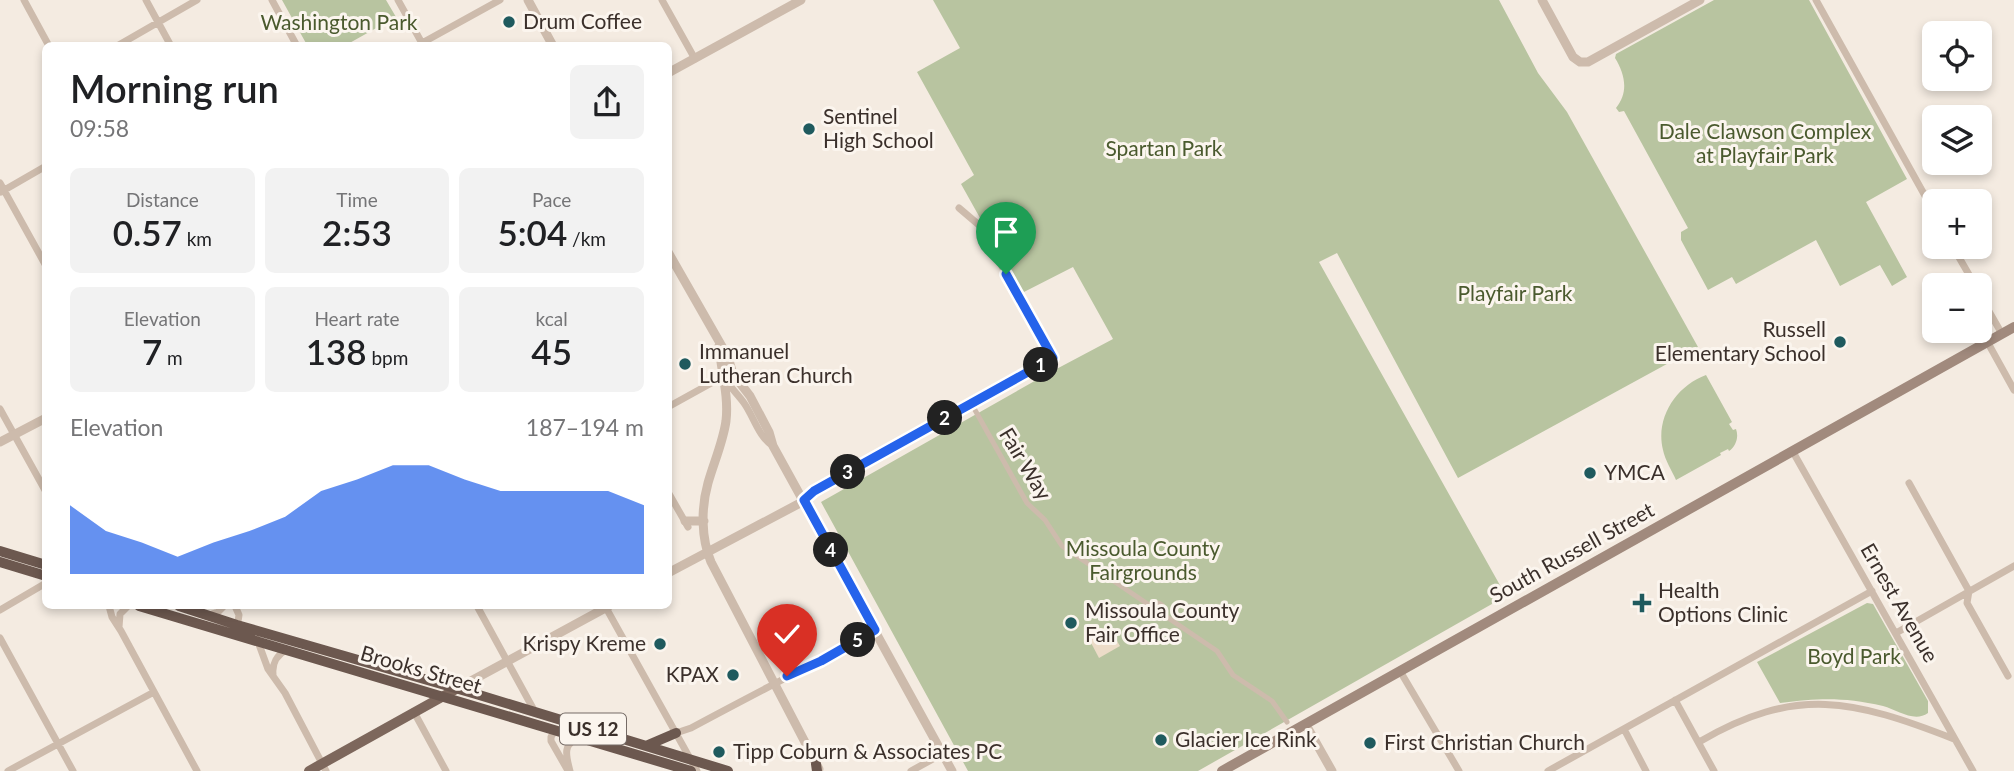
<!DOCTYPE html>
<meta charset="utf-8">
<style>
body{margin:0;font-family:Lato,sans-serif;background:#f2f2f2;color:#202124;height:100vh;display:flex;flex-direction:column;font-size:26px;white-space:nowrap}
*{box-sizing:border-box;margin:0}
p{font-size:23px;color:#757577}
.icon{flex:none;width:38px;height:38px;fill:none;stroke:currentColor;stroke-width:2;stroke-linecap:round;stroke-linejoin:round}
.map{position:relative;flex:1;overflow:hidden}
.sheet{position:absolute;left:42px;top:42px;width:630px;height:567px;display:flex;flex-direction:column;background:#fff;border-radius:10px;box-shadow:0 4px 10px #0003}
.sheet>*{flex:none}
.fabs{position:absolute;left:1922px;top:21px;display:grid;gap:14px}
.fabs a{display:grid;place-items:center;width:70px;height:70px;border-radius:10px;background:#fff;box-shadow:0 4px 10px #0003;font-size:35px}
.pin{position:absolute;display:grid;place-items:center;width:60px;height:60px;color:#fff;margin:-72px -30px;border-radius:50% 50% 50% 0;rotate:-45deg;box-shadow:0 0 7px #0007}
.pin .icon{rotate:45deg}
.km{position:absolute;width:35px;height:35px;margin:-18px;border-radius:50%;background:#222;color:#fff;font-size:19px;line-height:35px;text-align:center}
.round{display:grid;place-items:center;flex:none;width:74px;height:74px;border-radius:10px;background:#f2f2f2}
.summary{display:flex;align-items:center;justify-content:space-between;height:119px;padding:0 28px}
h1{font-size:38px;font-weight:600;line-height:52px}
.figures{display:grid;grid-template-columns:repeat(3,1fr);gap:10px;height:119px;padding:7px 28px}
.figures div{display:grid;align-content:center;border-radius:10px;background:#f2f2f2;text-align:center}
.figures b{font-size:35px;font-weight:600}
.figures small{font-size:19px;font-weight:400}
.figures p{font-size:19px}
.chart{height:196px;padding:14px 28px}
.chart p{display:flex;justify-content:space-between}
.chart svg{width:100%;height:126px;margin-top:7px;fill:#2563eb;opacity:.7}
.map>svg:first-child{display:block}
.green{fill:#b8c4a0}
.plaza{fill:#ecdcc8}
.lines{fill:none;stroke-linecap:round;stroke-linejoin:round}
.pedestrian{stroke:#cdbbac;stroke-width:5}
.minor{stroke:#cdbbac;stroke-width:7}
.tertiary{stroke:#cdbbac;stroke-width:9}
.secondary{stroke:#a18a7d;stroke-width:10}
.primary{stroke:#7d675c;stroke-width:10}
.trunk{stroke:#6c584f;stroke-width:10}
.route-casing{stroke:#fff;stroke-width:14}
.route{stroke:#2563eb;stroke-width:9}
.poi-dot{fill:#1f5a5e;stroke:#fbf5ee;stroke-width:2.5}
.labels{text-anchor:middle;stroke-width:6;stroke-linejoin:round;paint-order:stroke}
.shield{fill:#fbf5ee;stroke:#756b66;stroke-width:2}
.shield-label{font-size:19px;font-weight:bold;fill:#3b302b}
.poi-label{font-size:21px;fill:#3b302b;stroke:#fbf5ee;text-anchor:start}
.park-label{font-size:21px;fill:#4a5a2e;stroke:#fbf5ee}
.street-label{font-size:21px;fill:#3b302b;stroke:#fbf5ee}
</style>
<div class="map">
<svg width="2014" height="771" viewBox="0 0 2014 771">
<rect width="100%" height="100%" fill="#f4ebe1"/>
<path class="green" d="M282,0h104l10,17 -50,28h-39z
M933,0h566l39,73 29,39 131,235 -240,131 -121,-225 -18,9 187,334 -308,175h-230l-147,-269 226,-128 66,-35 -40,-72 -51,26 -61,-109 13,-9 -57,-103 43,-24z
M1714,0h95l98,179 -41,23 41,75 -15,9 -12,-21 -40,21 -24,-46 -80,44 -4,-7 -24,13 -27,-50v-8l7,-4 -64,-117 -5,1 -3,-4c13,-16 9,-34 -1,-50l1,-4z
M1706,375l26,47 -3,2 4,6 3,-1c3,8 0,17 -7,22l-1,-2 -8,4 1,2 -45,25c-4,-9 -11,-20 -13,-30 -8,-32 13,-64 43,-75z
M1867,603l6,1 55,97v12c-14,10 -30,-3 -45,-7 -39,-9 -64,-8 -103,-3l-23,-41z"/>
<path class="plaza" d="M1108,626l12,20 -21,12 -11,-21z"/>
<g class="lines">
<path class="pedestrian" d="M975,410l52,93 18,17 17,26 155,105 16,24 39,26 15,21
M1150 610a7 7 0 1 1 14 0a7 7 0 1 1-14 0Z"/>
<path class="minor" d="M24,0l25,46
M146,0l25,46
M272,0l25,46
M398,0l25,45
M662,0l33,59
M1816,0l118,212
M422,43l78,-43
M117,46l80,-46
M0,183l46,83
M1,192l45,-26
M1953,247l22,38
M1979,294l23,40
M1988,343l26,47
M668,407l56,-31c5,11 13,17 20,27 10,14 14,33 29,43
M0,409l46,83
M1793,452l180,319
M1909,483l60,108 -2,12 41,73
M668,492l20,35
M804,501l10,-10 239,-133 -74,-133 -20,-17
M109,606l3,11 9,14 76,140
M235,606l4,9 -2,13
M477,606l58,106
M605,606l92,165
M0,610l46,-27
M209,615l9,-3 6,-6
M119,627l1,-13 8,-8
M1896,633l118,-67
M0,638l73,133
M257,639l11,30 17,24 41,78
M1400,671l59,100
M273,674c-1,-10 4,-19 13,-24
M1675,700l39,71
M414,712l32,59
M1624,729l22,42
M555,730l-4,7v4l16,28
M676,733l15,-5c61,-33 123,-64 184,-98
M1699,742c97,-57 155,-42 255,-3
M8,771l146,-79
M570,771c-4,-15 -8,-28 10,-33
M911,771l31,-17
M1548,771l324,-180"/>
<path class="tertiary" d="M528,0l25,46
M1542,0l31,57 7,5h8l112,-62
M668,73l133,-73
M668,252l60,105 5,17 17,22 19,36 4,14 179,325
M719,346c2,25 10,49 7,75 -3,21 -12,41 -18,62 -7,25 -7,55 3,79l108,207
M0,442l46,-24
M685,521h19
M668,573l136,-72
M458,688l151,-82
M1306,725l26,46"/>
<path class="secondary" d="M1222,771l792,-444"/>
<path class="primary" d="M309,771l149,-83"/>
<path class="trunk" d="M0,551l46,14
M0,562l46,14
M139,606l552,165
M179,606l58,19 239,69 252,77
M648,745l28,-12
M816,764l1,7"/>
</g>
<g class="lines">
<defs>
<path id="route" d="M787,676l34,-15 54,-31 -71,-130 10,-9 239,-133 -47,-84"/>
</defs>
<use href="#route" class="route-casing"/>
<use href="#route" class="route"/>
</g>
<g class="poi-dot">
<circle cx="509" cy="22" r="7"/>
<circle cx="809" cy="129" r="7"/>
<circle cx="1840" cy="342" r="7"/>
<circle cx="685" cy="364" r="7"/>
<circle cx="1590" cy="473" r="7"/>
<path d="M1638.5 592.5h7v7h7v7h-7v7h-7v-7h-7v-7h7z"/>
<circle cx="1071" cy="623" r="7"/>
<circle cx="660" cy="644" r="7"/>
<circle cx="733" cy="675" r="7"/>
<circle cx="1161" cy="740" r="7"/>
<circle cx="1370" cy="743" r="7"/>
<circle cx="719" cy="752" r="7"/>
</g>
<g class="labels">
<rect class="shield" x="560" y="713.5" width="66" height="31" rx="5"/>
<g class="shield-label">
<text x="593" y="736">US 12</text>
</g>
<g class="poi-label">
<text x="523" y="29">Drum Coffee</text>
<text x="823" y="124">Sentinel<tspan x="823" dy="24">High School</tspan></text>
<text x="1826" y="337" text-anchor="end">Russell<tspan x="1826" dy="24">Elementary School</tspan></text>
<text x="699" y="359">Immanuel<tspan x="699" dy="24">Lutheran Church</tspan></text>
<text x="1604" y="480">YMCA</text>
<text x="1658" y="598">Health<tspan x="1658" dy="24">Options Clinic</tspan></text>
<text x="1085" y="618">Missoula County<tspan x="1085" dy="24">Fair Office</tspan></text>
<text x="646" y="651" text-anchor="end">Krispy Kreme</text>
<text x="719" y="682" text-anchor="end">KPAX</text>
<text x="1175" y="747">Glacier Ice Rink</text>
<text x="1384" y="750">First Christian Church</text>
<text x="733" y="759">Tipp Coburn &amp; Associates PC</text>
</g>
<g class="park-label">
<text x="339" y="30">Washington Park</text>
<text x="1765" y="139">Dale Clawson Complex<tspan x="1765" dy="24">at Playfair Park</tspan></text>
<text x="1164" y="156">Spartan Park</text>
<text x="1515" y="301">Playfair Park</text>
<text x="1143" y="556">Missoula County<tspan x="1143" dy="24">Fairgrounds</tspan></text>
<text x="1854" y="664">Boyd Park</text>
</g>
<g class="street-label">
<text transform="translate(1025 464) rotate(59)" y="7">Fair Way</text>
<text transform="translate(1572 553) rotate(-29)" y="7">South Russell Street</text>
<text transform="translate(1899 603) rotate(60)" y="7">Ernest Avenue</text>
<text transform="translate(421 670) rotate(16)" y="7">Brooks Street</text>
</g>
</g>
</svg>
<div class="fabs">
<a><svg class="icon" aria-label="locate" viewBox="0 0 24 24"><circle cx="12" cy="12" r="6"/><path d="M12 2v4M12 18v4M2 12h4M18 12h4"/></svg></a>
<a><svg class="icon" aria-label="layers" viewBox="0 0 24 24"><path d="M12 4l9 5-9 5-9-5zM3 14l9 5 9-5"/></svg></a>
<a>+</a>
<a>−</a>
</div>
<div class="pin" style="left:1006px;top:274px;background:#1e9e55"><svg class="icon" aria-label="arrive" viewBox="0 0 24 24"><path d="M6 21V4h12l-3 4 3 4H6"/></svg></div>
<div class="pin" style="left:787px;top:676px;background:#d93025"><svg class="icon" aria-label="check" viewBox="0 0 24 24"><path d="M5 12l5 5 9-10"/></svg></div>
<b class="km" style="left:1041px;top:365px">1</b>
<b class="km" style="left:945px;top:418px">2</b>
<b class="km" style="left:848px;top:472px">3</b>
<b class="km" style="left:831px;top:550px">4</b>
<b class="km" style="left:858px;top:640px">5</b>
<section class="sheet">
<div class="summary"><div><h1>Morning run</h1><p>09:58</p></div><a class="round"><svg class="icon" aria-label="share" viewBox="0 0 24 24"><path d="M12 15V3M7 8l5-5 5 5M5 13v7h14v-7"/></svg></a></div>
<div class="figures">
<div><p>Distance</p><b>0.57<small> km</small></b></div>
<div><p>Time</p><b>2:53</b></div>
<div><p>Pace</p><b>5:04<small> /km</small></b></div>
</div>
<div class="figures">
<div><p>Elevation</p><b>7<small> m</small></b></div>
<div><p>Heart rate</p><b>138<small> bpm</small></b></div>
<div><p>kcal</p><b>45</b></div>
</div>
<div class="chart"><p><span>Elevation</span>187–194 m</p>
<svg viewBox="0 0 160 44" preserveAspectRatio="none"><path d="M0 44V20L10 29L20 33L30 38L40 33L50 29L60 24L70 15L80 11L90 6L100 6L110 11L120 15L130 15L140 15L150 15L160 20V44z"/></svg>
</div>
</section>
</div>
